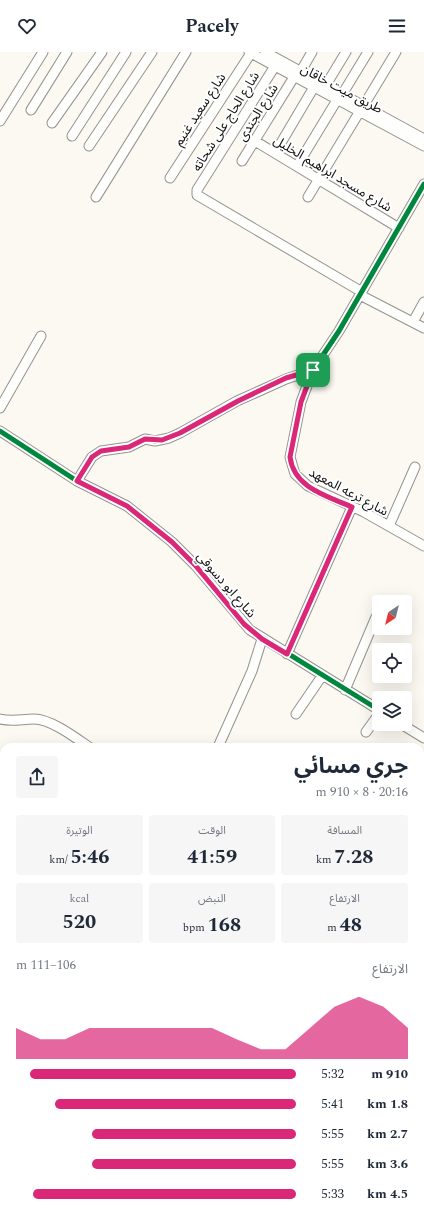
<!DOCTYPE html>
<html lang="ar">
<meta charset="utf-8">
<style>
body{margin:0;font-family:Spectral,"Noto Sans Arabic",serif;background:#f6f6f7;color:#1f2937;direction:rtl;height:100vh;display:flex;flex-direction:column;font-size:15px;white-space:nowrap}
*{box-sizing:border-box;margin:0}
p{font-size:13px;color:#747a83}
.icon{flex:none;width:22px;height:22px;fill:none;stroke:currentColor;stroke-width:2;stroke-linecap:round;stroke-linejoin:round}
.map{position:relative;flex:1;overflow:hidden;direction:ltr}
.panel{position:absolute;left:0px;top:691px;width:424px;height:474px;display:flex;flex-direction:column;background:#fff;border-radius:12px 12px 0 0;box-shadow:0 4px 16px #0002;direction:rtl}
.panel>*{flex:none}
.needle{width:26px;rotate:215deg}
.fabs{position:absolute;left:372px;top:543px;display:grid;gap:8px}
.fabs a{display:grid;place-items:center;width:40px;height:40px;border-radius:4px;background:#fff;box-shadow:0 4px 16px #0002;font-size:20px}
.pin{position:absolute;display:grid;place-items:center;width:34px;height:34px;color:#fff;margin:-17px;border-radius:8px;box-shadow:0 2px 6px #0006}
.round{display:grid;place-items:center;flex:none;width:42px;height:42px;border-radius:4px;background:#f6f6f7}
.headline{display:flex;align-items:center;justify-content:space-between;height:68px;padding:0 16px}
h1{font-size:22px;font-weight:700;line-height:30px}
.metrics{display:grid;grid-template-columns:repeat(3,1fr);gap:6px;height:68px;padding:4px 16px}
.metrics div{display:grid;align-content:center;border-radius:4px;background:#f6f6f7;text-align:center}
.metrics b{font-size:20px;font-weight:700}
.metrics small{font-size:11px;font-weight:400}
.metrics p{font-size:11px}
.chart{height:112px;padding:8px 16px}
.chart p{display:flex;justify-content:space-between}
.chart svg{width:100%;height:72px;margin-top:4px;fill:#db2777;opacity:.7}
ul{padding:0 16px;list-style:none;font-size:13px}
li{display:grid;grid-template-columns:64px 48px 1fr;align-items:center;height:30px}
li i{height:10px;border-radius:5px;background:#db2777}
header{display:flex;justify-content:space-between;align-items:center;height:52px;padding:0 16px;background:#fff;font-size:18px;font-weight:700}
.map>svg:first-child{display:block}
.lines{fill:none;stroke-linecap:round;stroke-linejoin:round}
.minor-casing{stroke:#949390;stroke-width:11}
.minor{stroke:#fefefd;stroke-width:9}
.cycleway-casing{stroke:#fff;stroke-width:8}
.cycleway{stroke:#00873e;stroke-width:5}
.route-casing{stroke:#fff;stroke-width:8}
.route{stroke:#db2777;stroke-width:5}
.labels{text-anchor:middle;stroke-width:4;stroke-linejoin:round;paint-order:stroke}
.street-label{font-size:13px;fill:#0d0d0d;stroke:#fff}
</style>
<header><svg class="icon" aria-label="menu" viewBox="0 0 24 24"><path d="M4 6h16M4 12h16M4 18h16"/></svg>Pacely<svg class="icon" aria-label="heart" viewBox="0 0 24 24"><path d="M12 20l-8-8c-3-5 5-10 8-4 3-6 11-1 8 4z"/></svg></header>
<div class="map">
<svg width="424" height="1165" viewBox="0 0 424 1165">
<rect width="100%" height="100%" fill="#fbf9f1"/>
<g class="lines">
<defs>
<path id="minor" d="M249,0l175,94
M265,0l159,87
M275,14l-78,124v5l165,97
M301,19l11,-19
M326,33l20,-33
M343,41l25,-41
M364,53l32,-53
M31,58l36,-58
M0,69l43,-69
M52,71l50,-71
M72,84l54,-84
M255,89l144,87
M89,94l63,-94
M275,101l39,-66
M242,109l52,-84
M297,114l40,-66
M170,126l81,-125
M96,145l90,-145
M308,145l52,-86
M360,243l64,33
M413,270l11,-20
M313,318l-12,32 -11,55 5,17 13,12 56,26 60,34
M0,356l41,-72
M0,379l77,50 50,25 45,36 23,23 55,65 129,80
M77,429l15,-24 9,-6 28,-4 16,-8 10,2 14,-3 11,-5 57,-32 49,-22 27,-9 26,-39 85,-147
M389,474l26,-59
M287,602l65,-147
M345,638l31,-73
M296,662l26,-38
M0,667c12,3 22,0 34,0 17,0 42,19 55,28
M401,672l23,14
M366,680l13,-18
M218,695l34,-76 10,-32
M420,771l4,-4
M0,846l4,3
M0,1017l4,-4
M420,1064l4,4
M0,1125h4
M0,1131l4,1
M84,1161l6,4
M100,1161l6,4"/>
</defs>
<use href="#minor" class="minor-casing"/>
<use href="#minor" class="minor"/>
<defs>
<path id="cycleway" d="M0,379l77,50 50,25 45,36 23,23 55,65 129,80
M77,429l15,-24 9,-6 28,-4 16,-8 10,2 14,-3 11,-5 57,-32 49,-22 27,-9 26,-39 85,-147"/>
</defs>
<use href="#cycleway" class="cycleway-casing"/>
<use href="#cycleway" class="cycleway"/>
</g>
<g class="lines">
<defs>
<path id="route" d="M313,318l-12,32 -11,55c4,31 37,39 62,50l-65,147 -25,-15 -18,-15 -49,-59 -23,-23 -45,-36 -50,-25 15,-24 9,-6 28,-4 16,-8 17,1 18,-7 58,-32 48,-23z"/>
</defs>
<use href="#route" class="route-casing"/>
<use href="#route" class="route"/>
</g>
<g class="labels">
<g class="street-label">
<text transform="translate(342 36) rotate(28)" y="5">طريق ميت خاقان</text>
<text transform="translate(199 57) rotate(-57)" y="5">شارع سعيد غنيم</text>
<text transform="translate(257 60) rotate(-58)" y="5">شارع الجندى</text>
<text transform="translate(225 69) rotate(-58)" y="5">شارع الحاج على شحاته</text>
<text transform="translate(333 121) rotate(31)" y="5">شارع مسجد ابراهيم الخليل</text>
<text transform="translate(349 439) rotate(28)" y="5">شارع ترعه المعهد</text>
<text transform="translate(227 532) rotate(49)" y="5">شارع ابو دسوقي</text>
</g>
</g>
</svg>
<div class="fabs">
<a><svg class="needle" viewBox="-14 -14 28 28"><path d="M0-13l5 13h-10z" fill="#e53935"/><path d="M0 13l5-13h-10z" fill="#747a83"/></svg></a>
<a><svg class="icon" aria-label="locate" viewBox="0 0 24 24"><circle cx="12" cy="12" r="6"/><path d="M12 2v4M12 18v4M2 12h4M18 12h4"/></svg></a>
<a><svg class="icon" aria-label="layers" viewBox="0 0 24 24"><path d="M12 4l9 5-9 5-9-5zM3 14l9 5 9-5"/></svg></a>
</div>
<div class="pin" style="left:313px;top:318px;background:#1e9e55"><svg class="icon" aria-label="arrive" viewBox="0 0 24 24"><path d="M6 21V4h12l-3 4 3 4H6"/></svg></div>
<section class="panel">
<div class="headline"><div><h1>جري مسائي</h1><p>20:16 · 8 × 910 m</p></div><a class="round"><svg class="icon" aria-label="share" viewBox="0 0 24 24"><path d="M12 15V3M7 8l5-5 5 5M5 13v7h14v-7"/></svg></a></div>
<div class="metrics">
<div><p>المسافة</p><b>7.28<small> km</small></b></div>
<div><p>الوقت</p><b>41:59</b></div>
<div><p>الوتيرة</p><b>5:46<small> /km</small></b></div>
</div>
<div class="metrics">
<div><p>الارتفاع</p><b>48<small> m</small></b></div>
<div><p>النبض</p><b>168<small> bpm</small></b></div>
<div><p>kcal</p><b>520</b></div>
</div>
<div class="chart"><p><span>الارتفاع</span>106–111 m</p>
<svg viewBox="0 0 160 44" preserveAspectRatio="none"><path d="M0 44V25L10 32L20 32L30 25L40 25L50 25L60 25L70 25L80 25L90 32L100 38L110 38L120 25L130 12L140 6L150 12L160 25V44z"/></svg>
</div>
<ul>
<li><b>910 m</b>5:32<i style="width:95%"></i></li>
<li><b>1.8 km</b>5:41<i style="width:86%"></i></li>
<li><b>2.7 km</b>5:55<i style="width:73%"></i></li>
<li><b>3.6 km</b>5:55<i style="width:73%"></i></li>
<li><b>4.5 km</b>5:33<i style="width:94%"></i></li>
</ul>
</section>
</div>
